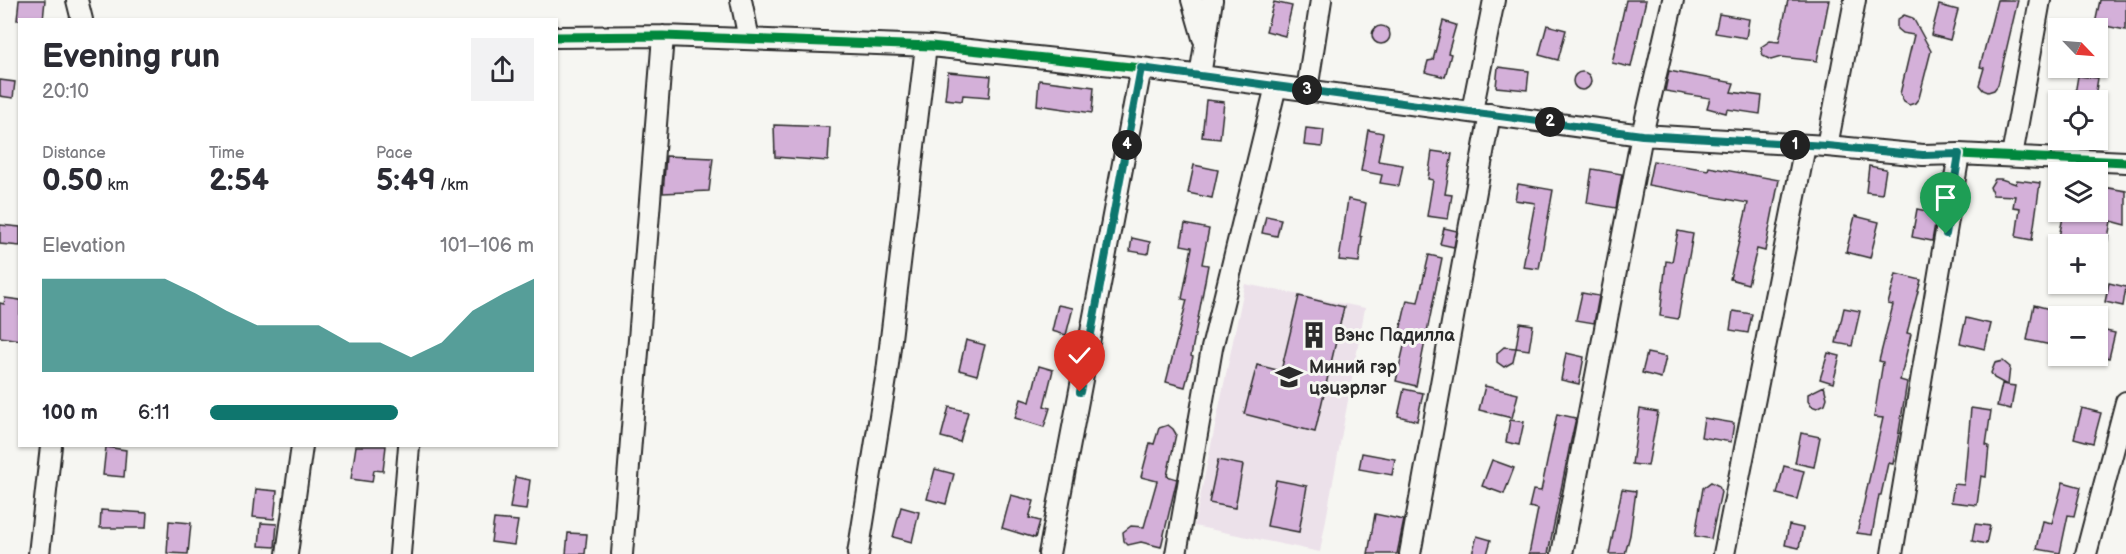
<!DOCTYPE html>
<meta charset="utf-8">
<style>
body{margin:0;font-family:"Balsamiq Sans",sans-serif;background:#f2f2f3;color:#2b2b33;height:100vh;display:flex;flex-direction:column;font-size:22px;white-space:nowrap}
*{box-sizing:border-box;margin:0}
p{font-size:20px;color:#7c7c81}
.icon{flex:none;width:33px;height:33px;fill:none;stroke:currentColor;stroke-width:2;stroke-linecap:round;stroke-linejoin:round}
.map{position:relative;flex:1;overflow:hidden}
.details{position:absolute;left:18px;top:18px;width:540px;height:429px;display:flex;flex-direction:column;background:#fff;border-radius:0px;box-shadow:0 2px 4px #0004}
.details>*{flex:none}
.needle{width:39px;rotate:115deg}
.tools{position:absolute;left:2048px;top:18px;display:grid;gap:12px}
.tools a{display:grid;place-items:center;width:60px;height:60px;border-radius:0px;background:#fff;box-shadow:0 2px 4px #0004;font-size:30px}
.pin{position:absolute;display:grid;place-items:center;width:51px;height:51px;color:#fff;margin:-62px -26px;border-radius:50% 50% 50% 0;rotate:-45deg;box-shadow:0 0 6px #0007}
.pin .icon{rotate:45deg}
.km{position:absolute;width:30px;height:30px;margin:-15px;border-radius:50%;background:#222;color:#fff;font-size:16px;line-height:30px;text-align:center}
.round{display:grid;place-items:center;flex:none;width:63px;height:63px;border-radius:0px;background:#f2f2f3}
.headline{display:flex;align-items:center;justify-content:space-between;height:102px;padding:0 24px}
h1{font-size:33px;font-weight:700;line-height:45px}
.figures{display:grid;grid-template-columns:repeat(3,1fr);gap:9px;height:102px;padding:6px 24px}
.figures div{display:grid;align-content:center}
.figures b{font-size:30px;font-weight:700}
.figures small{font-size:16px;font-weight:400}
.figures p{font-size:16px}
.chart{height:168px;padding:12px 24px}
.chart p{display:flex;justify-content:space-between}
.chart svg{width:100%;height:108px;margin-top:6px;fill:#0f766e;opacity:.7}
ul{padding:0 24px;list-style:none;font-size:20px}
li{display:grid;grid-template-columns:96px 72px 1fr;align-items:center;height:45px}
li i{height:15px;border-radius:8px;background:#0f766e}
.map>svg:first-child{display:block}
.built{fill:#ece1ea}
.building{fill:#d4b0d9;stroke:#2b2b2b;stroke-width:1.5}
.lines{fill:none;stroke-linecap:round;stroke-linejoin:round}
.minor-casing{stroke:#2b2b2b;stroke-width:24}
.minor{stroke:#f6f6f2;stroke-width:20}
.cycleway-casing{stroke:#f6f6f2;stroke-width:13}
.cycleway{stroke:#00873e;stroke-width:9}
.route-casing{stroke:#fff;stroke-width:12}
.route{stroke:#0f766e;stroke-width:8}
.labels{text-anchor:middle;stroke-width:6;stroke-linejoin:round;paint-order:stroke}
.poi-label{font-size:18px;font-weight:bold;fill:#2b2b2b;stroke:#f6f6f2;text-anchor:start}
</style>
<div class="map">
<svg width="2126" height="554" viewBox="0 0 2126 554">
<rect width="100%" height="100%" fill="#f6f6f2"/>
<filter id="ink" filterUnits="userSpaceOnUse"><feTurbulence type="fractalNoise" baseFrequency=".0167" numOctaves="2"/><feDisplacementMap in="SourceGraphic" scale="12" xChannelSelector="R" yChannelSelector="G"/><feConvolveMatrix kernelMatrix="1 2 1 2 8 2 1 2 1" color-interpolation-filters="sRGB"/></filter>
<g filter="url(#ink)">
<path class="built" d="M1245,284l120,24 -45,244 -126,-26z"/>
<path class="building" d="M19,0h26l-2,20h-26z
M1626,0h20l-15,67 -19,-4z
M1788,0h41l-12,61 -36,-4 -10,3 -8,-4 -2,-9 9,-6 9,1z
M1997,0h21l-20,85 -4,5 -6,2 -5,-2 -4,-5 5,-17 -4,-1z
M2100,0h26v30l-31,-6z
M1274,2l18,4 -7,30 -19,-5z
M1939,5l19,5 -8,30 -19,-5z
M1719,14l30,5 -3,19 -31,-5z
M1904,15l9,3 18,33 -12,47 -4,5 -6,2 -5,-3 -4,-8 14,-59 -12,-2 -5,-4v-9z
M1443,21l13,4 -8,28 3,1 -6,23 -20,-5 3,-11 5,-1z
M1547,25l19,5 -8,30 -19,-5z
M1372 35a9 9 0 1 1 18 0a9 9 0 1 1-18 0Z
M1498,67l31,4 -2,19 -31,-3z
M1669,71l65,12 -3,9 31,4 -2,18 -33,-5 -1,4 -19,-5 3,-10 -45,-7z
M1573 81a9 9 0 1 1 18 0a9 9 0 1 1-18 0Z
M948,72l43,4 -2,21 -26,-2 -1,6 -17,-2z
M2078,76l20,2 -3,19 -20,-3z
M0,80l15,2 -2,16 -13,-2z
M1039,80l55,7 -2,26 -55,-8z
M1206,100l18,2 -4,37 -18,-2z
M774,125l56,2 -2,34 -53,-4z
M1306,128l18,2 -2,17 -18,-2z
M1368,130l15,3 -5,28 25,4 -4,21 -19,-3 2,-8 -21,-4z
M1432,151l20,3 -7,40 7,1 -4,24 -21,-3 6,-36 -5,-1z
M666,156l47,2 -4,33 -46,2z
M1653,161l55,9 1,-3 70,13 -14,71 -8,-2 -9,35 -18,-5 18,-76 -100,-18z
M1194,165l24,5 -6,28 -24,-5z
M1869,166l17,3 -4,25 -16,-2z
M1592,169l30,5 -6,34 -29,-5z
M1995,179h6l15,5 1,-4 23,3 -8,57 -16,-3 4,-29 -7,-1 2,-11 -22,-1 -3,-8z
M1518,184l35,6 -14,79 -16,-2 12,-64 -20,-3z
M2097,186l29,5v34l-15,-4 -4,23h-17v-4l-25,4 -6,-7 5,-25h33z
M1348,199l18,4 -6,33 2,1 -3,25 -20,-2z
M1917,209l20,4 -5,28 -20,-4z
M1266,216l15,3 -4,17 -15,-3z
M1855,216l24,6 -9,36 -24,-6z
M1185,224l24,5 -7,35 6,1 -17,91 2,1 -8,30 -19,-5 21,-82 -5,-1 10,-52 -11,-2z
M0,225l20,2v19l-20,-2z
M1444,228l13,3 -3,16 -14,-3z
M1678,231l15,3 -15,85 -18,-3 6,-55 6,1z
M1132,238l18,4 -2,12 -18,-3z
M1429,255l13,3 -26,128 -20,-5 11,-48 -7,-2 7,-31 11,2z
M1896,274l25,6 -14,53 4,1 -11,46 7,2 -9,56 -5,26 -5,-1 -7,32h-2l-7,40 -15,-2 26,-115 -9,-1 9,-55 -4,-1 14,-56 -5,-1z
M2109,283l17,4 -3,19 -18,-4z
M1582,293l17,3 -5,27 -18,-3z
M1299,296l45,11 -29,125 -71,-18 13,-49 24,6z
M5,298l15,2v40l-20,-3v-34l4,1z
M1058,305l15,3 -7,27 -14,-4z
M2034,305l24,6 -2,35 -29,-6z
M1844,308l16,3 -8,35 -16,-3z
M1733,311l19,3 -4,19 -18,-3z
M1966,318l25,6 -6,25 -25,-6z
M1520,323l13,2 -4,25 -13,-2 -3,14 -9,5 -7,-5v-9l7,-6 12,1z
M2097,329l18,4 -6,25 -12,-3z
M966,340l19,5 -8,30 -18,-5z
M1566,353l18,4 -5,27 -18,-4z
M1647,353l19,4 -5,21 -19,-5z
M1828,353l12,3 -7,27 -13,-4z
M2003,361l7,6 -2,18 7,1 -4,23 -14,-3 5,-22 5,1 -13,-7 -3,-5 4,-10z
M1039,366l14,4 -9,36 6,2 -6,19 -29,-9 6,-19 9,3z
M1485,386l33,8 -6,24 -33,-8z
M1824,386l3,12 -2,6 -8,4 -6,-2 -3,-5v-7z
M1404,389l19,4 -6,28 -19,-5z
M949,407l19,5 -8,30 -19,-5z
M1971,408l20,3 -5,34 3,1 -3,31 -5,-1 -4,29 -26,-3 3,-18 10,1z
M2082,408l19,5 -8,30 -19,-5z
M1640,409l18,3 -10,54 -16,-2z
M1557,414l19,4 -6,27 -22,109h-19l9,-45 -9,-2 4,-17 8,1z
M1704,418l30,5 -3,19 -30,-5z
M1510,420l14,2 -5,23 -13,-3z
M1168,425l5,4 3,5 -9,42 10,3 -16,68 -20,-5 -13,3 -4,-4 -1,-9 8,-6 13,1 13,-46 -16,-4 9,-34 4,1 5,-16z
M1801,433l19,4 -6,30 -19,-4z
M356,446h30l-3,25 -9,-1 -2,12 -21,-3z
M106,447l20,3 -2,27 -21,-2z
M1362,453l33,6 -3,16 -33,-6z
M1218,460l25,5 -8,43 -26,-5z
M1492,460l22,8 -10,26 -22,-8z
M1784,466l20,5 -7,28 -20,-5z
M935,469l19,5 -8,30 -19,-5z
M515,477l15,3 -4,30 -16,-2z
M1276,480l31,6 -8,46 -32,-6z
M1711,482l8,4 2,6 -10,47 -16,-3 8,-48z
M2063,482l18,5 -7,29 -6,-1 -8,38 -23,-4 6,-28 9,2z
M256,489l21,2 -3,28 -21,-2z
M1622,489l14,2 -6,44 -5,19h-16z
M1011,495l23,6 -5,17 11,3 -5,17 -33,-10z
M901,507l18,5 -7,30 -19,-5z
M101,510l46,3 -1,15h-46z
M1375,514l29,6 -7,34h-29z
M494,519l24,2 -4,24 -23,-3z
M169,521l22,2 -3,31 -21,-1z
M261,523l16,1 -2,23 -16,-1z
M1975,524l15,2 -4,18 -14,-3z
M1789,525l14,3 -4,20 -14,-3z
M568,533l19,1 -2,20h-19z
M1477,536l14,4 -4,14h-15z"/>
<g class="lines">
<defs>
<path id="minor" d="M77,0l5,20
M741,0l8,39
M1192,0l11,38
M556,37l107,-1 268,10 210,22 501,67 185,11 96,9 36,-1 167,8
M1200,76l12,-76
M1307,90l14,-90
M1472,111l22,-111
M1827,146l28,-146
M2012,156l28,-156
M39,554l12,-108
M287,554l15,-108
M400,554l9,-108
M622,554l41,-518
M858,554l29,-182 39,-326
M1049,554l92,-486
M1176,554l36,-206 64,-262
M1410,554l80,-440
M1562,554l80,-419 31,-135
M1724,554l81,-408
M1892,554l67,-400
M2086,554l40,-152"/>
</defs>
<use href="#minor" class="minor-casing"/>
<use href="#minor" class="minor"/>
<defs>
<path id="cycleway" d="M556,37l107,-1 268,10 210,22 501,67 185,11 96,9 36,-1 167,8"/>
</defs>
<use href="#cycleway" class="cycleway-casing"/>
<use href="#cycleway" class="cycleway"/>
</g>
</g>
<g class="lines" filter="url(#ink)">
<defs>
<path id="route" d="M1080,392l61,-324 501,67 185,11 96,9 36,-1 -13,80"/>
</defs>
<use href="#route" class="route-casing"/>
<use href="#route" class="route"/>
</g>
<defs>
<symbol id="building-bare" viewBox="-9 -9 18 18"><path d="M-4-6H4V6H1V3H-1V6H-4ZM-2.5-4.3h1.7v1.8h-1.7ZM.8-4.3h1.7v1.8H.8ZM-2.5-1h1.7V.8h-1.7ZM.8-1h1.7V.8H.8Z" fill="#2b2b2b" stroke="#f6f6f2" stroke-width="2.5" paint-order="stroke"/></symbol>
<symbol id="school-bare" viewBox="-9 -9 18 18"><path d="M0-5L7-2L0 1L-7-2ZM-4 1L0 2.5L4 1V4Q0 6-4 4Z" fill="#2b2b2b" stroke="#f6f6f2" stroke-width="2.5" paint-order="stroke"/></symbol>
</defs>
<g fill-rule="evenodd">
<use href="#building-bare" x="1295" y="316" width="38" height="38"/>
<use href="#school-bare" x="1270" y="358" width="38" height="38"/>
</g>
<g class="labels">
<g class="poi-label">
<text x="1334" y="341">Вэнс Падилла</text>
<text x="1309" y="373">Миний гэр<tspan x="1309" dy="21">цэцэрлэг</tspan></text>
</g>
</g>
</svg>
<div class="tools">
<a><svg class="needle" viewBox="-14 -14 28 28"><path d="M0-13l5 13h-10z" fill="#e53935"/><path d="M0 13l5-13h-10z" fill="#7c7c81"/></svg></a>
<a><svg class="icon" aria-label="locate" viewBox="0 0 24 24"><circle cx="12" cy="12" r="6"/><path d="M12 2v4M12 18v4M2 12h4M18 12h4"/></svg></a>
<a><svg class="icon" aria-label="layers" viewBox="0 0 24 24"><path d="M12 4l9 5-9 5-9-5zM3 14l9 5 9-5"/></svg></a>
<a>+</a>
<a>−</a>
</div>
<div class="pin" style="left:1946px;top:234px;background:#1e9e55"><svg class="icon" aria-label="arrive" viewBox="0 0 24 24"><path d="M6 21V4h12l-3 4 3 4H6"/></svg></div>
<div class="pin" style="left:1080px;top:392px;background:#d93025"><svg class="icon" aria-label="check" viewBox="0 0 24 24"><path d="M5 12l5 5 9-10"/></svg></div>
<b class="km" style="left:1795px;top:145px">1</b>
<b class="km" style="left:1550px;top:122px">2</b>
<b class="km" style="left:1307px;top:90px">3</b>
<b class="km" style="left:1127px;top:145px">4</b>
<section class="details">
<div class="headline"><div><h1>Evening run</h1><p>20:10</p></div><a class="round"><svg class="icon" aria-label="share" viewBox="0 0 24 24"><path d="M12 15V3M7 8l5-5 5 5M5 13v7h14v-7"/></svg></a></div>
<div class="figures">
<div><p>Distance</p><b>0.50<small> km</small></b></div>
<div><p>Time</p><b>2:54</b></div>
<div><p>Pace</p><b>5:49<small> /km</small></b></div>
</div>
<div class="chart"><p><span>Elevation</span>101–106 m</p>
<svg viewBox="0 0 160 44" preserveAspectRatio="none"><path d="M0 44V6L10 6L20 6L30 6L40 6L50 12L60 19L70 25L80 25L90 25L100 32L110 32L120 38L130 32L140 19L150 12L160 6V44z"/></svg>
</div>
<ul>
<li><b>100 m</b>6:11<i style="width:58%"></i></li>
</ul>
</section>
</div>
